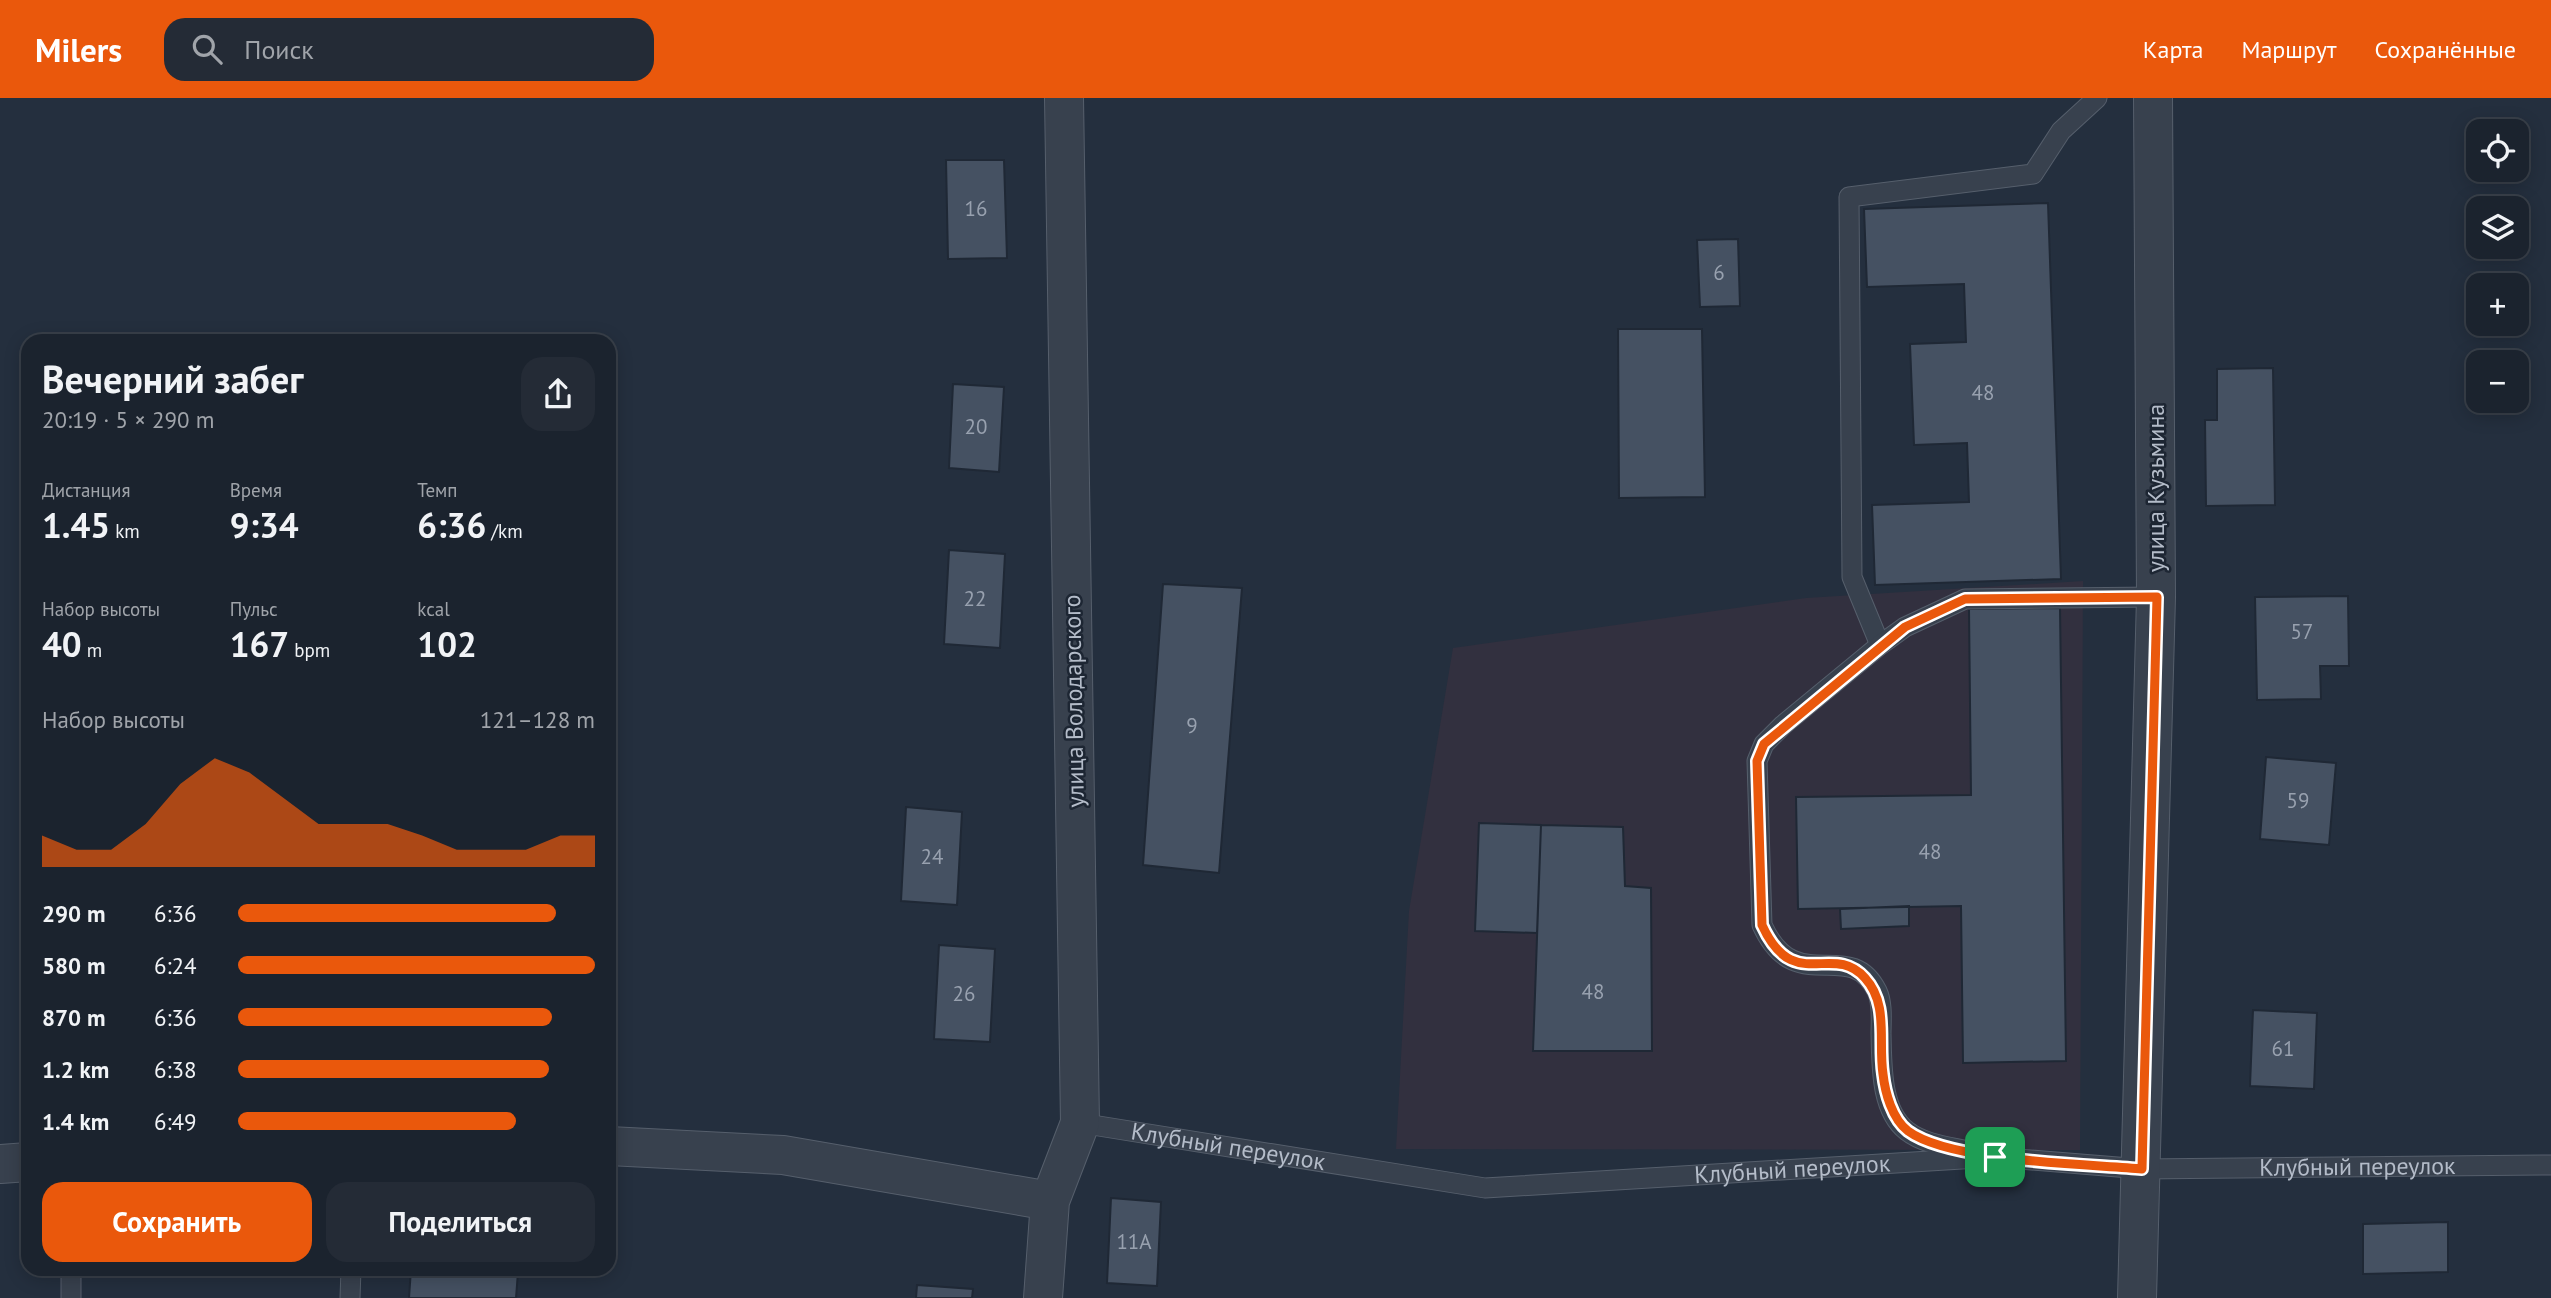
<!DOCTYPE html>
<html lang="ru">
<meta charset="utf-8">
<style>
body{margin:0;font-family:"PT Sans",sans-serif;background:#242b36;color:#f1f3f6;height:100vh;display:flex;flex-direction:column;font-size:26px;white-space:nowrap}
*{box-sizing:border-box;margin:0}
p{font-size:23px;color:#a0a4aa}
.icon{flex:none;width:38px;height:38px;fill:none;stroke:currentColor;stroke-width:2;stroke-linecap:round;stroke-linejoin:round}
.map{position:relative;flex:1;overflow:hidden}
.side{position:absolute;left:21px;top:236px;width:595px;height:942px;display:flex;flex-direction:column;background:#1b232e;border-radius:21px;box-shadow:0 4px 18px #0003,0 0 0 2px #39404a}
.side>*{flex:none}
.controls{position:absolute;left:2466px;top:21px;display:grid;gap:14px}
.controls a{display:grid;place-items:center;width:63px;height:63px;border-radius:14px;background:#1b232e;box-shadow:0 4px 18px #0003,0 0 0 2px #39404a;font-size:35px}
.pin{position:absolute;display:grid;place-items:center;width:60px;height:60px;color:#fff;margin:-30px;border-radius:14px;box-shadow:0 4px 10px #0006}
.round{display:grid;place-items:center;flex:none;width:74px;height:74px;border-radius:21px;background:#242b36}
.overview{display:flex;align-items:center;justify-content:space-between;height:119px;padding:0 21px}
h1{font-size:38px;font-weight:700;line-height:52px}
.stats{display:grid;grid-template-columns:repeat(3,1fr);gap:10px;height:119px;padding:7px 21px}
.stats div{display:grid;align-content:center}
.stats b{font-size:35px;font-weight:700}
.stats small{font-size:19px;font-weight:400}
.stats p{font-size:19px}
.chart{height:196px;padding:14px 21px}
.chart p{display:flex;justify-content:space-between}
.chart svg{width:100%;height:126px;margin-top:7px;fill:#ea580c;opacity:.7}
.button{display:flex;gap:14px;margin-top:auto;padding:14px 21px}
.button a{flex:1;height:80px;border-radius:21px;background:#ea580c;color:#fff;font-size:28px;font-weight:700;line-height:80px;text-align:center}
.button a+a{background:#242b36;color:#f1f3f6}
ul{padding:0 21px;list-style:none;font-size:23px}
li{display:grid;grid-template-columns:112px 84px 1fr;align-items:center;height:52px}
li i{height:18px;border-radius:9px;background:#ea580c}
header{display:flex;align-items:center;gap:42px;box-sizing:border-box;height:98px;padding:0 35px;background:#ea580c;color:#fff}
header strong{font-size:33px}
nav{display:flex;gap:38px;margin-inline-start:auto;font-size:24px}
.search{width:490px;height:63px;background:#242b36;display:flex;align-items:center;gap:18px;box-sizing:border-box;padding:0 24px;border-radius:21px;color:#a0a4aa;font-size:26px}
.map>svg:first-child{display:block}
.medical{fill:#32303f}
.building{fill:#455162;stroke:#1f2835;stroke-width:2}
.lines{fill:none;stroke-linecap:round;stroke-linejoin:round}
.lane-casing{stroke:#565f6c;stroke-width:21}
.street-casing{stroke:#565f6c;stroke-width:40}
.lane{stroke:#38414e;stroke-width:19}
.street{stroke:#38414e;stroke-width:38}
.route-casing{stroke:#fff;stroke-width:14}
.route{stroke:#ea580c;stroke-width:9}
.labels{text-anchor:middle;stroke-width:5;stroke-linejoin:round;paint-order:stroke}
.number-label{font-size:21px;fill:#98a1af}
.street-label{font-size:24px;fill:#b4bcc9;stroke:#1d2633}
</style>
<header>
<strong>Milers</strong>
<div class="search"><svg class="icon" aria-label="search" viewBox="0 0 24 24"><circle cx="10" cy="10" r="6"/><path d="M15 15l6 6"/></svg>Поиск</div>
<nav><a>Карта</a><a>Маршрут</a><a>Сохранённые</a></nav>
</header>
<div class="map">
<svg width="2551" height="1200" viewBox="0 0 2551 1200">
<rect width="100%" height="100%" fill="#242f3e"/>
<path class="medical" d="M2083,483l-3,569 -684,-1 13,-238 44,-263 353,-50z"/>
<path class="building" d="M946,62h58l3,98 -59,1z
M2048,105l13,376 -186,6 -3,-80 97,-3 -2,-59 -53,2 -4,-101 56,-2 -2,-58 -97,3 -3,-78z
M1738,141l2,67 -40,1 -3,-67z
M1618,231h84l3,168 -86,1z
M2273,270l2,137 -69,1 -1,-86h12v-51z
M953,286l51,3 -5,85 -50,-4z
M949,452l56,4 -5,94 -56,-4z
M1163,486l79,4 -23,285 -76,-8z
M2348,498l1,70h-29l1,33 -64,1 -2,-103z
M2060,510l6,453 -103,2 -2,-157 -163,3 -2,-112 175,-2 -2,-186z
M2266,659l70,6 -7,82 -69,-6z
M906,709l56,5 -5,93 -56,-4z
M1479,725l62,2 -4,108 -62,-2z
M1541,727l82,2 2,59 26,2 1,163h-119z
M1909,808v20l-68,3 -1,-20z
M939,847l56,4 -5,93 -56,-3z
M2253,912l64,3 -3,76 -64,-3z
M1111,1100l50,4 -4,84 -50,-3z
M2448,1124v50l-85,2v-50z
M411,1171l107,3 -2,26h-107z
M917,1187l56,4 -1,9h-56z"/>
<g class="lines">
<defs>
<g id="lane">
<path d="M1880,547l-28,-68 -3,-380 184,-23 28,-43 36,-33"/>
<path id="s1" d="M1080,1025l405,65 510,-31 147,12 409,-4"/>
<path d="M1973,1054c-21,-5 -48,-7 -66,-21 -27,-21 -25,-67 -26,-97 0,-12 2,-31 -4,-43 -28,-56 -81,9 -115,-66l-5,-164 7,-17 19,-19 97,-80 25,-18 60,-28 191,-2"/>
<path d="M71,1200v-29"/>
<path d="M350,1200l1,-29"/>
</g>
<path id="street" d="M609,1048l174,9 267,46
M0,1066l28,-2
M1043,1200l7,-97 30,-78 -16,-1025
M2137,1200l19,-701 -3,-499"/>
</defs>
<use href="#lane" class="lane-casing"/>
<use href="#street" class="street-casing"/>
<use href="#lane" class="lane"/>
<use href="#street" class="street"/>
</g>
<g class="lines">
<defs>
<path id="route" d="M2157,499l-15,572c-55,-5 -192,-7 -234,-38 -16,-12 -23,-39 -25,-57 -5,-33 6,-70 -18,-96 -33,-37 -71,17 -103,-53l-5,-164 7,-17 141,-117 60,-28z"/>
</defs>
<use href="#route" class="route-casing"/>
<use href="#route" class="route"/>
</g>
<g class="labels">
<g class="number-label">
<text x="976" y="118">16</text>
<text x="1719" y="182">6</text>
<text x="1983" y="302">48</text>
<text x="976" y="336">20</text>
<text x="975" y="508">22</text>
<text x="2302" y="541">57</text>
<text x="1192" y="635">9</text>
<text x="2298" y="710">59</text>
<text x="1930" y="761">48</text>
<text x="932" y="766">24</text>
<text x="1593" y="901">48</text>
<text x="964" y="903">26</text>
<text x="2283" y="958">61</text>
<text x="1134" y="1151">11А</text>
</g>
<g class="street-label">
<text transform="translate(2156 390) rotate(-90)" y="8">улица Кузьмина</text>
<text transform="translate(1074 603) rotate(-91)" y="8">улица Володарского</text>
<text dy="8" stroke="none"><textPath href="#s1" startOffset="150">Клубный переулок</textPath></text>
<text dy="8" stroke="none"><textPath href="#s1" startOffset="1284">Клубный переулок</textPath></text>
<text dy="8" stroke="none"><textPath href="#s1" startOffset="718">Клубный переулок</textPath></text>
</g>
</g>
</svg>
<div class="controls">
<a><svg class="icon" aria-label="locate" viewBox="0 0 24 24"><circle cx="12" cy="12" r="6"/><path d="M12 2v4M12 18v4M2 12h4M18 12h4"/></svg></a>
<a><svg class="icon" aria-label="layers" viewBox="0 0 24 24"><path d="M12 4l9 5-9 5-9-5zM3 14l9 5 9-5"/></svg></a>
<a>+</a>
<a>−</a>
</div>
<div class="pin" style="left:1995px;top:1059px;background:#1e9e55"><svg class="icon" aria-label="arrive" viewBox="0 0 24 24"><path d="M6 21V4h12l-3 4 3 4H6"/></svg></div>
<section class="side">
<div class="overview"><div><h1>Вечерний забег</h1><p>20:19 · 5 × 290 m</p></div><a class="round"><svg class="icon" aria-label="share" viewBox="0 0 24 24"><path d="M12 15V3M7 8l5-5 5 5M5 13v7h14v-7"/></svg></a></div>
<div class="stats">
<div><p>Дистанция</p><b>1.45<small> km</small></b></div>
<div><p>Время</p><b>9:34</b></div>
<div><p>Темп</p><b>6:36<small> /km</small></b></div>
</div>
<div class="stats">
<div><p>Набор высоты</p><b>40<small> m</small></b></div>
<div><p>Пульс</p><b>167<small> bpm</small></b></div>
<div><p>kcal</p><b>102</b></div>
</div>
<div class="chart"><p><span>Набор высоты</span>121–128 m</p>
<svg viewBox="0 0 160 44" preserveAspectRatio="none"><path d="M0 44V33L10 38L20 38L30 29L40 15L50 6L60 11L70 20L80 29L90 29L100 29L110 33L120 38L130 38L140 38L150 33L160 33V44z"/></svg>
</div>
<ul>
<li><b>290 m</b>6:36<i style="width:89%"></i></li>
<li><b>580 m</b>6:24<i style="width:100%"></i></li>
<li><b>870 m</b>6:36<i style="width:88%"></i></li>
<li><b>1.2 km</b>6:38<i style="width:87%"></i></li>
<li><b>1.4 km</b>6:49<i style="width:78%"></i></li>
</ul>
<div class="button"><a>Сохранить</a><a>Поделиться</a></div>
</section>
</div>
